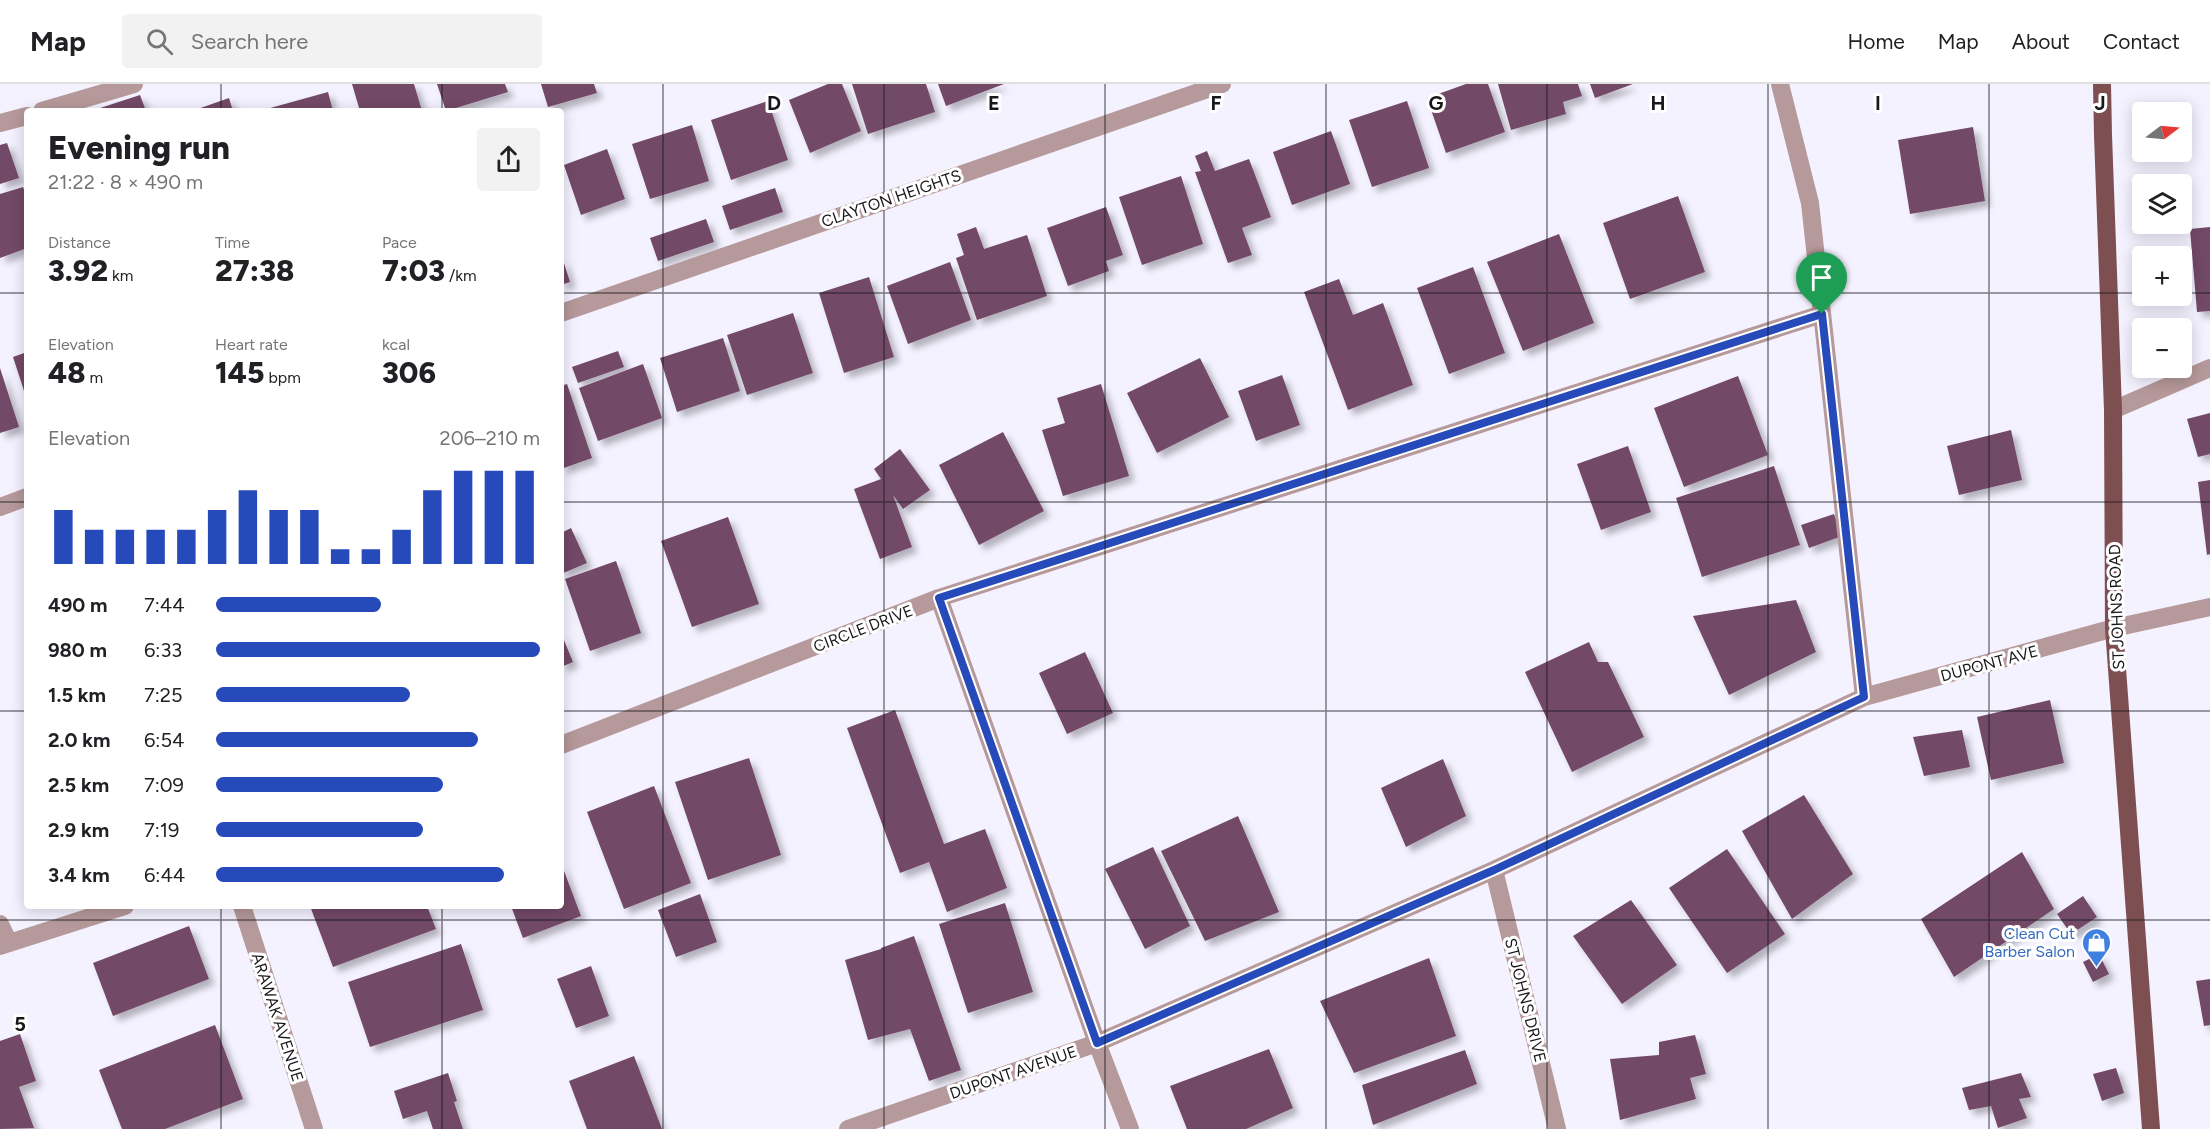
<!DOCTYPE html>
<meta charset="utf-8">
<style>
body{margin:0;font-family:Figtree,sans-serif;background:#f2f2f2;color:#202124;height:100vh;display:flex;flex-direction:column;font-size:22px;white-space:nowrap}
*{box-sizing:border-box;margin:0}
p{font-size:20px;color:#757577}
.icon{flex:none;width:33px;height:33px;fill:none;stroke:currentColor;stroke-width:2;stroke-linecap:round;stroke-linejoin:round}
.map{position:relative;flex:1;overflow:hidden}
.panel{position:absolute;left:24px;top:24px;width:540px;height:801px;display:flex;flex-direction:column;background:#fff;border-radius:6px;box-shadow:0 3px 15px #0003}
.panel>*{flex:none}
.needle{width:39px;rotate:74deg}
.buttons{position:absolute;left:2132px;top:18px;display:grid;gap:12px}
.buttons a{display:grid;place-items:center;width:60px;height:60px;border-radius:6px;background:#fff;box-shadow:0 3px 15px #0003;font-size:30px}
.pin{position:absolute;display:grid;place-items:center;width:51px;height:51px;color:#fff;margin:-62px -26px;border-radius:50% 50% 50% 0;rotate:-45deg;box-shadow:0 0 6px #0007}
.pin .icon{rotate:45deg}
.round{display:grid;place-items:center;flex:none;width:63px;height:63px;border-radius:6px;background:#f2f2f2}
.head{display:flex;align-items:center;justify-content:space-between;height:102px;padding:0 24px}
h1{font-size:33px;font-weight:800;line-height:45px}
.stats{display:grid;grid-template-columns:repeat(3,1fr);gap:9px;height:102px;padding:6px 24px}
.stats div{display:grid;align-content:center}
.stats b{font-size:30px;font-weight:800}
.stats small{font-size:16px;font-weight:400}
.stats p{font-size:16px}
.chart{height:168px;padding:12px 24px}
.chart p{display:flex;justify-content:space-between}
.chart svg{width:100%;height:108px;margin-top:6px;stroke:#274aba;stroke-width:6}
ul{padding:0 24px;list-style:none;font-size:20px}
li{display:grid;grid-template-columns:96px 72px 1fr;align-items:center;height:45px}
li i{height:15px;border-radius:8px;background:#274aba}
header{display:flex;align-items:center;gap:36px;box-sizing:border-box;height:84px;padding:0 30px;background:#fff;border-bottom:2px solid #e0e0e0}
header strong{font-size:28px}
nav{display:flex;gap:33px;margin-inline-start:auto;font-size:21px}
.search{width:420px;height:54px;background:#f2f2f2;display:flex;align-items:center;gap:15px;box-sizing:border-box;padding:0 21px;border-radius:6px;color:#757577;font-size:22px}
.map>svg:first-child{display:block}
.building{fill:#734868;filter:url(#shadow)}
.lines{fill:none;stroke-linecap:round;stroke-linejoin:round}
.minor{stroke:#b6999a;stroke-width:18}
.major{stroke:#7e4f51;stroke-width:18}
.route-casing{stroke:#fff;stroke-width:12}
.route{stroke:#274aba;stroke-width:8}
.grid{fill:none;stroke:#18171b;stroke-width:1.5;stroke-opacity:0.55}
.labels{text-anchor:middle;stroke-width:6;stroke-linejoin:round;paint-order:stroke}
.street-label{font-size:16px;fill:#18171b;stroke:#fff}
.shop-label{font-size:16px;fill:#366cbe;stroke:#fff;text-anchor:end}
.grid-label{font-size:20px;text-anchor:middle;font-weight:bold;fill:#18171b;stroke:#fff;stroke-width:6;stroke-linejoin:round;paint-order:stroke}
</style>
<header>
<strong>Map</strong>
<div class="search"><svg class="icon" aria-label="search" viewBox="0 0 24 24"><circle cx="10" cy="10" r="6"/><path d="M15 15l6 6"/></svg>Search here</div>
<nav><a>Home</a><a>Map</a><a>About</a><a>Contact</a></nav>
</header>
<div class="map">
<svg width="2210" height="1045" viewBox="0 0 2210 1045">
<defs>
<filter id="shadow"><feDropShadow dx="5.5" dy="5.5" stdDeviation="3" flood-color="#0004"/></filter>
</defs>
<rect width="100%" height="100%" fill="#f4f2ff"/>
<path class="building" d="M352,0h62l8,27h-62z
M437,0h68l3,8 -62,19z
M541,0h53l3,9 -49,14z
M828,0h14l19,47 -51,22 -21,-53z
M852,0h74l9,28 -67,22z
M938,0h66l-58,22z
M1466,0h22l17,48 -59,21 -19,-55z
M1498,0h80l4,12 -19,6 3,12 -55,16z
M1590,0h43l-38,14z
M328,8l5,19h-70v-1z
M140,11l6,16h-55z
M229,14l4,13h-41z
M768,17l20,59 -57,20 -20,-60z
M1407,17l22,67 -57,19 -23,-67z
M692,41l17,56 -59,18 -18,-55z
M1973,43l12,74 -75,13 -12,-74z
M1331,47l19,53 -58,21 -19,-53z
M7,59l12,35 -19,6v-39z
M607,65l18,50 -44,16 -17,-50z
M1207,67l8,20 34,-12 22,58 -29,11 10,27 -24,8 -33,-91 6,-1 -6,-15z
M1181,92l22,68 -61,21 -23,-68z
M23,103l4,10v51l-27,10v-64z
M775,104l8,24 -53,18 -8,-24z
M1678,112l27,76 -75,27 -27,-76z
M1106,123l17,48 -17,6 3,10 -41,15 -21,-58z
M706,135l8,23 -56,19 -8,-23z
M976,143l8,22 43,-14 20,61 -70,24 -21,-62 8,-3 -7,-21z
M2210,143v84l-13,1 -7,-83z
M1559,150l35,89 -71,28 -36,-89z
M563,176l7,22 -9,3v-24z
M950,178l21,58 -63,24 -21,-58z
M1473,183l32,86 -56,21 -32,-86z
M869,193l25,80 -50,16 -25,-80z
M1339,195l14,36 30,-12 30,82 -65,25 -44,-118z
M793,229l20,60 -66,22 -20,-60z
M723,254l17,53 -63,21 -17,-54z
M618,267l6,16 -46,16 -6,-16z
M27,268v48l-14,-43z
M1200,274l29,59 -72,36 -30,-60z
M643,280l19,54 -64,23 -19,-53z
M0,284l19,59 -19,6z
M1282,291l18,50 -44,16 -18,-50z
M1738,292l30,79 -84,32 -30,-79z
M567,300l25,74 -31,11v-83z
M1101,300l28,92 -66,20 -21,-66 23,-7 -8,-25z
M2210,329v41l-12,3 -11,-38z
M2011,346l11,50 -63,15 -12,-49z
M1003,348l41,79 -65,34 -40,-80z
M1628,362l23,66 -50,18 -24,-66z
M900,365l30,41 -27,19 -10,-14 19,52 -32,12 -26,-70 27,-10 -7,-10z
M1774,382l26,79 -98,32 -26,-79z
M2210,396v74l-3,1 -9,-73z
M1834,430l8,22 -33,12 -8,-23z
M728,433l31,87 -67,23 -31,-86z
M571,444l16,35 -26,11v-41z
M616,477l25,72 -51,18 -25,-72z
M1796,516l20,52 -87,43 -36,-79z
M561,549l12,29 -12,5z
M1589,558l9,20h10l36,75 -72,35 -47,-100z
M1085,568l28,61 -46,21 -28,-61z
M2050,616l14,63 -73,17 -14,-63z
M895,626l49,134 41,-15 22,59 -60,24 -18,-50 -29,11 -53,-145z
M1962,646l8,37 -46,9 -11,-39z
M749,674l32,97 -73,25 -33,-98z
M1443,675l23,57 -60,31 -25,-59z
M654,702l37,97 -67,26 -37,-97z
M1804,711l49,79 -61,45 -50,-88z
M1238,732l41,96 -74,29 -44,-90z
M1153,763l37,79 -45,23 -40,-80z
M1727,765l58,85 -58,39 -58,-85z
M2022,768l32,57 -100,68 -33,-58z
M561,779l20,53 -58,22 -12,-32h50z
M700,810l17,48 -41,15 -18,-47z
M2083,812l14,21 -26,17 -14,-20z
M1631,816l46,65 -55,39 -49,-68z
M1005,819l28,89 -65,21 -29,-89z
M310,822h117l9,23 -103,38z
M189,842l20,53 -96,37 -20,-53z
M914,852l47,134 -32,11 -19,-52 -42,11 -23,-80 36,-11v-1z
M461,860l22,66 -113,37 -22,-65z
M2099,870l10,20 -16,8 -10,-20z
M1429,874l27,78 -102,37 -34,-72z
M591,882l18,50 -33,12 -19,-49z
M2210,895v46l-6,1 -8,-45z
M215,941l28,74 -78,30h-43l-23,-59z
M20,950l16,47 -17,6 15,41 -34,1v-88z
M1695,951l11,39 -16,4 6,21 -76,21 -10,-61 49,-4v-13z
M1269,965l24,59 -47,21h-59l-17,-43z
M1465,966l12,34 -104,41 -11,-40z
M634,972l28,73h-75l-18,-48z
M2116,984l8,25 -22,8 -9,-27z
M448,989l9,28 -3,1 9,27h-30l-6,-18 -24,8 -9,-28z
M2021,989l10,24 -12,2 8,19 -29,10 -7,-22 -22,4 -7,-22z"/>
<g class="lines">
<path class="minor" d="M1780,0l30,119 54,494
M42,27l92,-27
M0,39l27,-7
M561,229l661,-229
M2113,326l97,-42
M0,423l27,-10
M939,514l158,445 33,86
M561,661l378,-147 883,-284
M1494,786l63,259
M242,822l72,223
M0,840l9,19
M0,862l125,-40
M848,1045l249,-86 397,-173 370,-173 250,-69 96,-21"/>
<path class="major" d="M2102,0l1,51 10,275 1,218 37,501"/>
</g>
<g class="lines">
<defs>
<path id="route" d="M1822,230l42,383 -370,173 -397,173 -158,-445z"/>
</defs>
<use href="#route" class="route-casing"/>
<use href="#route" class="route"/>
</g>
<path class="grid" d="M221,0v27M442,0v27M663,0v1045M884,0v1045M1105,0v1045M1326,0v1045M1547,0v1045M1768,0v1045M1989,0v1045M0,209h27M561,209h1581M2181,209h29M0,418h27M561,418h1649M0,627h27M561,627h1649M221,822v223M442,822v223M0,836h2210"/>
<defs>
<symbol id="shop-pin" viewBox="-11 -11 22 30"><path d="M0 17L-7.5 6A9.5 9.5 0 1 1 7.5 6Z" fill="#3f7fe0" stroke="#fff"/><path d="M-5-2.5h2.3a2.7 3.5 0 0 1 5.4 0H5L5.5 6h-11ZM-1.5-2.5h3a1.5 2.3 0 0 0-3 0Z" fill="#fff"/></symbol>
</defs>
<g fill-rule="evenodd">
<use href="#shop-pin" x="2080" y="842" width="33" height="45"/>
</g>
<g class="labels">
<g class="street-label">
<text transform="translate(891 114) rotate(-19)" y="6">CLAYTON HEIGHTS</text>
<text transform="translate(2116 523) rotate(-92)" y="6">ST JOHNS ROAD</text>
<text transform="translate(863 544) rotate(-21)" y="6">CIRCLE DRIVE</text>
<text transform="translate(1989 579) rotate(-15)" y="6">DUPONT AVE</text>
<text transform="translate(1526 916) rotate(76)" y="6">ST JOHNS DRIVE</text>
<text transform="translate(278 933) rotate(72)" y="6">ARAWAK AVENUE</text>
<text transform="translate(1013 988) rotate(-19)" y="6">DUPONT AVENUE</text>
</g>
<g class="shop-label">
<text x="2075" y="855">Clean Cut<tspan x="2075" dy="18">Barber Salon</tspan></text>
</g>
</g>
<g class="grid-label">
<text x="774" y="26">D</text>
<text x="994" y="26">E</text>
<text x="1216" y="26">F</text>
<text x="1436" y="26">G</text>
<text x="1658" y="26">H</text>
<text x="1878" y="26">I</text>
<text x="2100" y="26">J</text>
<text x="20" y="947">5</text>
</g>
</svg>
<div class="buttons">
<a><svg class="needle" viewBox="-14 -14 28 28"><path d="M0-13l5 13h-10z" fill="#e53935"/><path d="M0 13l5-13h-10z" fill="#757577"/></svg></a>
<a><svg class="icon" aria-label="layers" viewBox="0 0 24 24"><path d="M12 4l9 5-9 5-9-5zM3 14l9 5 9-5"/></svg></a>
<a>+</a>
<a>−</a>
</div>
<div class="pin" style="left:1822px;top:230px;background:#1e9e55"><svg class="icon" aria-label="arrive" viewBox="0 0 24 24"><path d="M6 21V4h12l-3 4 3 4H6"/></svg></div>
<section class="panel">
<div class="head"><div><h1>Evening run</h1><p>21:22 · 8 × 490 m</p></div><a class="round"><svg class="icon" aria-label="share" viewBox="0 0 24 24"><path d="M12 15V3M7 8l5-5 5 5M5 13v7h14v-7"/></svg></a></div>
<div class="stats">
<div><p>Distance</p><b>3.92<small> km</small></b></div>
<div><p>Time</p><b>27:38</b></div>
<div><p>Pace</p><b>7:03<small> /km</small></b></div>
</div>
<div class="stats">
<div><p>Elevation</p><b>48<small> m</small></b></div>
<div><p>Heart rate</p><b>145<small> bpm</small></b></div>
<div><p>kcal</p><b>306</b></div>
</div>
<div class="chart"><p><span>Elevation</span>206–210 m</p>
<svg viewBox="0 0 160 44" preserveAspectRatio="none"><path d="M5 44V22M15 44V30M25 44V30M35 44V30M45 44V30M55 44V22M65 44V14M75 44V22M85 44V22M95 44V38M105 44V38M115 44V30M125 44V14M135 44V6M145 44V6M155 44V6"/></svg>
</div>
<ul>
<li><b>490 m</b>7:44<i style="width:51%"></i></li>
<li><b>980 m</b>6:33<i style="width:100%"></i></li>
<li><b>1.5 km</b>7:25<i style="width:60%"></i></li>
<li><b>2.0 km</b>6:54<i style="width:81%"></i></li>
<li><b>2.5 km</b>7:09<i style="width:70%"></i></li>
<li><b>2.9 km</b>7:19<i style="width:64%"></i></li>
<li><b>3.4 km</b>6:44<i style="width:89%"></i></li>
</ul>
</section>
</div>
